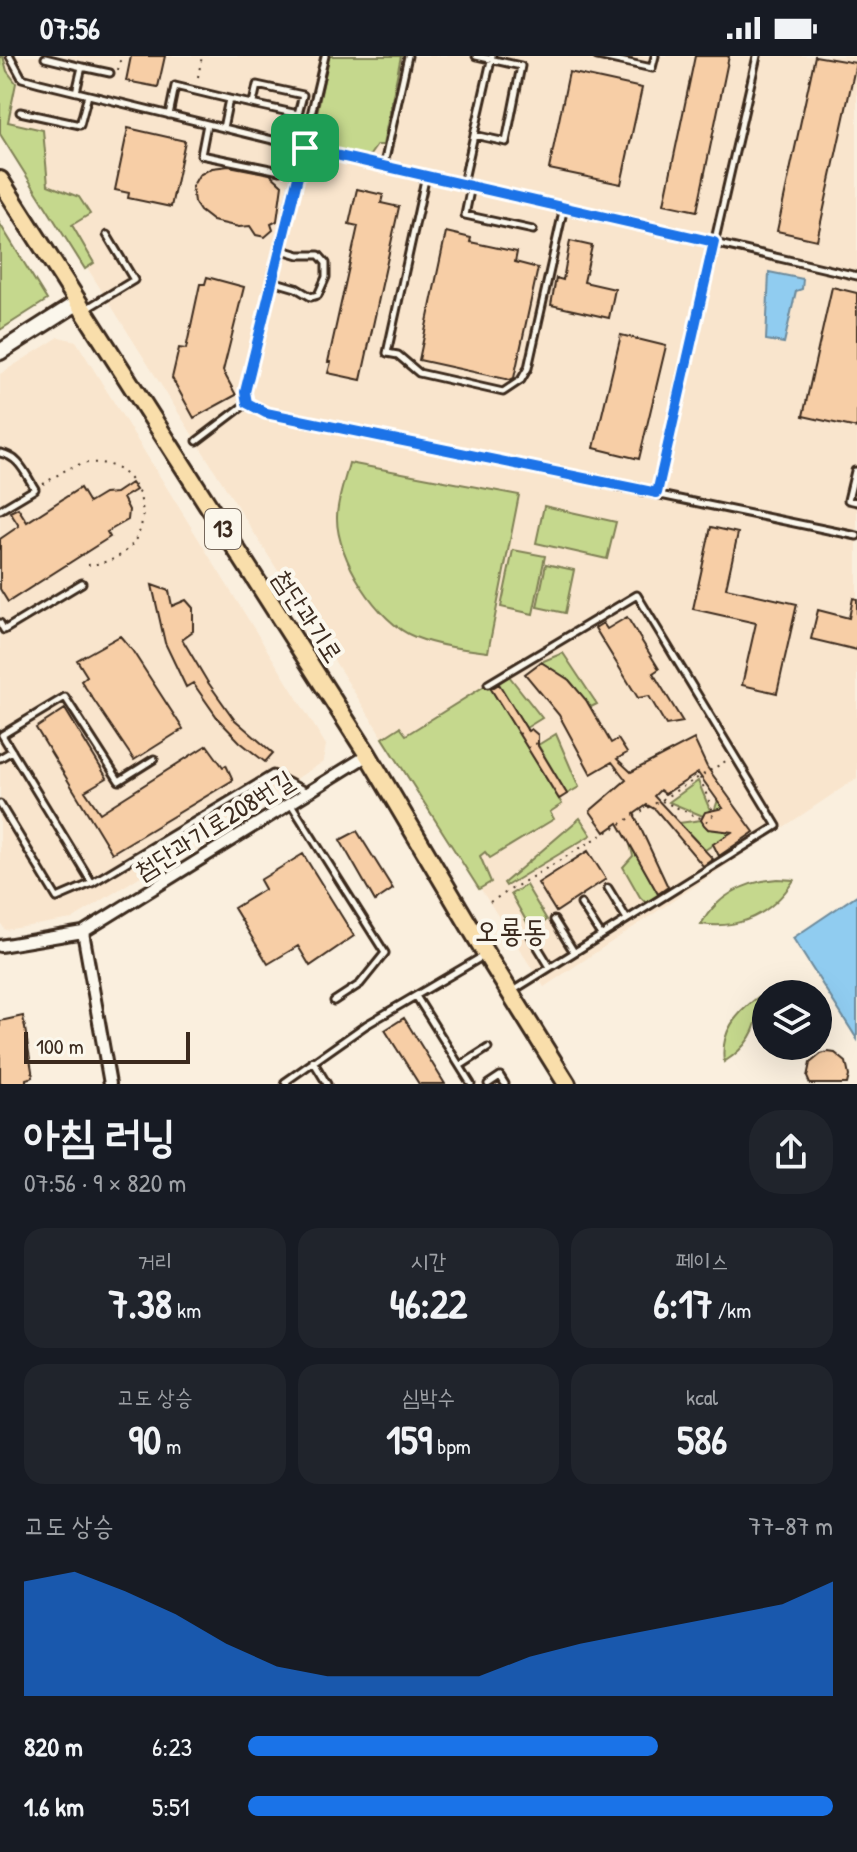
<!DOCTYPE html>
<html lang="ko">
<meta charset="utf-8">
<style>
body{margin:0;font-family:"Patrick Hand","Poor Story",sans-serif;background:#20242c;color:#f1f3f6;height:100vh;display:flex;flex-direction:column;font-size:30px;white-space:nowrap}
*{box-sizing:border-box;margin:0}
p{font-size:26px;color:#9ea1a6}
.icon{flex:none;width:44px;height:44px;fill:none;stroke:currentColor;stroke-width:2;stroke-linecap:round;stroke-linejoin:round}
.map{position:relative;height:1028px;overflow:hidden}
.drawer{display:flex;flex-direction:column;background:#171b24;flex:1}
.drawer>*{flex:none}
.tools{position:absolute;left:752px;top:924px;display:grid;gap:16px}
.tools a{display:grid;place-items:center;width:80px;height:80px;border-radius:50%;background:#171b24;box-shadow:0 8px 32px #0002;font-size:40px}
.scale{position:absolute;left:24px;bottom:20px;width:166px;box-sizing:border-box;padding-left:8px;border:4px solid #3b2a1e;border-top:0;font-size:22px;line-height:28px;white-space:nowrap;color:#3b2a1e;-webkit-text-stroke:6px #fbf7ec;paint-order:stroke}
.pin{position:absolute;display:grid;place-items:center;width:68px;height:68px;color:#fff;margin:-34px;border-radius:16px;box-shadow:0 4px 12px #0006}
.round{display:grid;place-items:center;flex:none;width:84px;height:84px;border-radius:32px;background:#20242c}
.head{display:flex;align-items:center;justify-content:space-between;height:136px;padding:0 24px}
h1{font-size:44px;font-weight:800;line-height:60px}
.metrics{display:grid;grid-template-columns:repeat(3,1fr);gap:12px;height:136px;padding:8px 24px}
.metrics div{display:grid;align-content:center;border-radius:20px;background:#20242c;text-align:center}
.metrics b{font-size:40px;font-weight:800}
.metrics small{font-size:22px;font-weight:400}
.metrics p{font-size:22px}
.chart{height:224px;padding:16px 24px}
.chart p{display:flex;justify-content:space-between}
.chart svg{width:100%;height:144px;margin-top:8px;fill:#1a73e8;opacity:.7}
ul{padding:0 24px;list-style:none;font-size:26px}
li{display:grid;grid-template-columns:128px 96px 1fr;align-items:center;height:60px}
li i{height:20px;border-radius:10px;background:#1a73e8}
.status{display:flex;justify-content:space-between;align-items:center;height:56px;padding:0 40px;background:#171b24;direction:ltr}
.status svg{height:22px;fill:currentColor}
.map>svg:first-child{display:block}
.built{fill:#f9e5cd}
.green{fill:#c5d88d;stroke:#808156;stroke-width:2}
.water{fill:#90ccf0;stroke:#6e8b9c;stroke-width:2}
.building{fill:#f7cea6;stroke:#3b2a1e;stroke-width:2}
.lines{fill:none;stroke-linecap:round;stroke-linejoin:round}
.lane-casing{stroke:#3b2a1e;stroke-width:11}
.street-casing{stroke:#3b2a1e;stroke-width:16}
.secondary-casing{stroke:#3b2a1e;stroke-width:20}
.primary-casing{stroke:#3b2a1e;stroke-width:22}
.path{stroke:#3b2a1e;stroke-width:2;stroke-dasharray:2 6;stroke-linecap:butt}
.lane{stroke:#fbf7ec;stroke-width:5}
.street{stroke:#fbf7ec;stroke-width:10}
.secondary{stroke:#fbf7ec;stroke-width:14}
.primary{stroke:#f9deab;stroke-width:16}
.route-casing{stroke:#fff;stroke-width:16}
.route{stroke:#1a73e8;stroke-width:10}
.labels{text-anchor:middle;stroke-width:8;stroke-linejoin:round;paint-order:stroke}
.shield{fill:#fbf7ec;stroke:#75685c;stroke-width:2}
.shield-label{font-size:24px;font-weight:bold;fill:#3b2a1e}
.street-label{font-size:26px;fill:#3b2a1e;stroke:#fbf7ec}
.quarter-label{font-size:30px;fill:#3b2a1e;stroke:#fbf7ec}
</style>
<div class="status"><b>07:56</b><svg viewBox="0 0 49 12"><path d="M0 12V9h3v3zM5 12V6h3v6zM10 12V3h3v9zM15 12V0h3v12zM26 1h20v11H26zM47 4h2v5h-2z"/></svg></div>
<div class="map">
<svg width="857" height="1028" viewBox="0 0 857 1028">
<rect width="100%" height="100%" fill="#faefde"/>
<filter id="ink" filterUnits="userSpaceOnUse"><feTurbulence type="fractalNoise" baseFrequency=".0125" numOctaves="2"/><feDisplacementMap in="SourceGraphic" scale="16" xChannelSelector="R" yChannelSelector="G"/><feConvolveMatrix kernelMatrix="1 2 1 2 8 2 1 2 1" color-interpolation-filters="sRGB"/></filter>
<g filter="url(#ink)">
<path class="built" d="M0,0h857v722l-313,209 -161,-249 -383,-609z
M59,281l17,4 250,404 -3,17 -251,157 -67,11 -5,-8v-548z"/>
<path class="green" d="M0,0h3l4,15 9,12 -8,39 35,8 5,55 31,12 11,17 -18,11 22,38 -9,6 -85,-135z
M329,0h72l-18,89h-6l-7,10 -5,2c-18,-4 -47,-4 -52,-25z
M0,168l47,76 -47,30z
M349,407l170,32 -31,157c-24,-3 -50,-6 -73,-15 -37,-14 -79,-80 -78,-120 0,-17 8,-37 12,-54z
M544,450l72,16 -9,37 -71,-16z
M513,494l32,6 -12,58 -32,-7z
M546,508l28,6 -9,43 -28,-6z
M563,597l34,51 -6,3 -22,-27 -28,-18z
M509,620l33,42 -16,10 -28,-44z
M488,628l74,120 -12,8 4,7 -64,39 -5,-6 -5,4 11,26 -12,7 -96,-151 17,-11 6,8z
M556,678l23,53 -12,7 -29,-49z
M698,725l12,29 -7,6 -34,-14z
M718,744l20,28 -33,22 -26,-27 22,-3 7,9z
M580,762l11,17 -85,51 -2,-3z
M630,788l30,53 -14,6 -6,-6 -17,-30 10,-11z
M778,823l16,1c-22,33 -52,50 -93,44 17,-29 45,-43 77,-45z
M526,829l21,35 -15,11 -21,-37z
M758,941c3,28 -10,50 -34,65 -4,-30 12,-48 34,-65z"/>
<path class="water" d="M769,216l34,7 -1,10 -6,2 -12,52 -18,-3z
M857,839v144l-64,-101z"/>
<path class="building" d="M131,0h34l-7,31 -32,-6z
M695,0h34l-32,155 -33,-7z
M815,0l41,7 -39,177 -40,-9z
M569,16l73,16 -21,96 -72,-15z
M128,72l57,13 -14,66 -43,-9 1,-5 -14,-3z
M229,110l41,8 12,11 -5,36 -6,3 2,6 -8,7 -9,-2 -6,-9 -11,1 -26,-6 -13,-10 -6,-9 -2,-15 7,-12 13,-7z
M357,133l26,6 -2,8 18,4 -38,173 -33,-7 3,-11h-3l30,-136 -9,-2z
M446,176l25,6 -1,4 47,10 -2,10 23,6 -24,110 -4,2 -91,-20z
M570,185l22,5 -8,36 31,7 -6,29 -58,-13 5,-27 7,2z
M207,221l37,10 -21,84 13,24 -42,23 -22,-40 7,-30 7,1 14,-65h5z
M832,231l25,6v135l-54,-12z
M621,279l45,11 -27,113 -45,-11z
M131,427l5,7 -13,8 6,12 -1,10 -21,12 3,5 -102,65 -8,-13v-50l19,-13 -9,-14 8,-4 9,14 53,-34 9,15 15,-9 12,-1z
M711,471l27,6 -12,55 71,16 -20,89 -35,-8 14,-62 -63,-14z
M152,529l17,6 3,15 14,-6 7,8v23l-11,8 25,42 27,38 39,34 -8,9 -25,-20 -21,-22 -26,-37 -7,4 -21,-44z
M853,542l4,1v51l-46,-11 7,-29 31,8z
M627,561l32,52 -6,4 30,49 -17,3 -17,-29 -11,2 -43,-70 8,-5 4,6z
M120,580l12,14 51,79 -49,31 -53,-79 6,-5 -10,-16z
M541,606l28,18 17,20 25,43 7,-4 9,14 -10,6 14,13 63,-33 13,28 47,65 -35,24 -6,-12 19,-12 -24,-3 -4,-4 -3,-5 4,-8 18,-4 -25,-35 -33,21 -5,-4 -6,6 59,63 -10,7 -47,-56 -9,-5 -13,9 34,73 -10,7 -40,-71 -13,9 -15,-21 36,-31 -14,-18 -21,12 -32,-59 -34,-41z
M499,628l29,47 3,-2 7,6v11l29,48 -8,5 -68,-110z
M65,653l42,69 -22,13 15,22 107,-68 16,22 3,-2 7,15 -121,73 -76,-125z
M357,775l36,58 -18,12 -35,-61z
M588,795l18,28 -50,33 -18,-29z
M303,798l51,82 -44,30 -12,-20 -30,18 -34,-56 31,-19 -5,-9z
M23,960l10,61 -7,2v5h-26v-63z
M404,962l41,66h-26l-34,-54z
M828,996l7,1 11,9 3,14 -2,8h-37l-3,-7 3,-14 11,-9z"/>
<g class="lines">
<defs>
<path id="lane" d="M10,0l12,22 18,5 265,65 552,128
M325,0l-80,336 2,11 19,10 591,123
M597,0l55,12 3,-12
M45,2l37,9
M76,36l6,-25 28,6
M20,56l60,13 8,-30
M169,59l6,-29 54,13
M207,68l-6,31 79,16
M223,72l6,-29 69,15 5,-19 -46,-10 -4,18
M474,79l18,-79
M384,108l24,-108
M426,119l-39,178 11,2 21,18 84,19 18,-12 7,-12 36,-161
M463,128l11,-49 32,7 15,-76 -45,-10
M471,130l-6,29 68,15
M272,225l24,7 15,9 7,-2 8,-18v-14l-7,-8h-20l-20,-6
M86,253l48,-29 -27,-45
M197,385l50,-38
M0,397c19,3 25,20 35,36l-35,21
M857,415h-2l-7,29 9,2
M657,437l100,-437
M0,567l4,7 78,-47
M488,628l149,-89 140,231 -263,164
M0,702l12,-7
M154,703l-35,22 -54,-84 -63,38 90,148 181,-109 34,18
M0,748l57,94 35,-15
M291,748l94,149 -25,31 -26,17
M608,832l19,31
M581,848l20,31
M554,864l20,32
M531,880l19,31
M416,940l55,88
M313,1005l14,23
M460,1010l28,-18
M287,1028l-2,-2 81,-57 119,-70
M488,1028l12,-8 5,8"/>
<path id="street" d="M83,876l27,152
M0,890l83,-14 285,-177"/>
<path id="secondary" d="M0,296l77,-49"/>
<path id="primary" d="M0,124l368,575 118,199 81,130"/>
</defs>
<use href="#lane" class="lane-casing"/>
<use href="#street" class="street-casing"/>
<use href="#secondary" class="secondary-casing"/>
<use href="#primary" class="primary-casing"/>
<path class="path" d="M118,14l3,-14
M198,21l4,-21
M43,428c14,-8 28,-20 45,-21 64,-7 81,96 0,102
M519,678l8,-4
M528,692l9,-5
M662,745l45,20 7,-7 -14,-36
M490,846l236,-141"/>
<use href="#lane" class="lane"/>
<use href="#street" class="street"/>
<use href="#secondary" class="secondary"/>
<use href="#primary" class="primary"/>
</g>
</g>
<g class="lines" filter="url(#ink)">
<defs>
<path id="route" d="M305,92l409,94 -57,251 -391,-80 -19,-10 -2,-11z"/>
</defs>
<use href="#route" class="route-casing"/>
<use href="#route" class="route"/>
</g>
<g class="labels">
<rect class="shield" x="205" y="453" width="36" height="40" rx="6"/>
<g class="shield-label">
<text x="223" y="481">13</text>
</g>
<g class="street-label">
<text transform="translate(308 560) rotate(57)" y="9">첨단과기로</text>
<text transform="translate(214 769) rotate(-32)" y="9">첨단과기로208번길</text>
</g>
<g class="quarter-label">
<text x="511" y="885">오룡동</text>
</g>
</g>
</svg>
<div class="tools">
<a><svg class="icon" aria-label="layers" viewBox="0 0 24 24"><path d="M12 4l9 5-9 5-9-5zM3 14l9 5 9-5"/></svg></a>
</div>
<div class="scale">100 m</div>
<div class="pin" style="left:305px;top:92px;background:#1e9e55"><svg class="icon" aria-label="arrive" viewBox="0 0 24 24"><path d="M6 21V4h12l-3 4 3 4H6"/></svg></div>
</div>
<section class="drawer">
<div class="head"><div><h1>아침 러닝</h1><p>07:56 · 9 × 820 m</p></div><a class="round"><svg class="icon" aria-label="share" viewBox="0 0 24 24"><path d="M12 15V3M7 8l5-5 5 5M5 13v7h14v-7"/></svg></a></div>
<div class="metrics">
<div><p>거리</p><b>7.38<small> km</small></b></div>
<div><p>시간</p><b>46:22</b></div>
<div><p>페이스</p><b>6:17<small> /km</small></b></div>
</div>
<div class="metrics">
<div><p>고도 상승</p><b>90<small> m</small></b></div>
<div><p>심박수</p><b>159<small> bpm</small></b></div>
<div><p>kcal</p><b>586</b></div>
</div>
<div class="chart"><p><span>고도 상승</span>77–87 m</p>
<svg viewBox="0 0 160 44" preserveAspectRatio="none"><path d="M0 44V9L10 6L20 12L30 19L40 28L50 35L60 38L70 38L80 38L90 38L100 32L110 28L120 25L130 22L140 19L150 16L160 9V44z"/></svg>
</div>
<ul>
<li><b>820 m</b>6:23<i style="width:70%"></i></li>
<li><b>1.6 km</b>5:51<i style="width:100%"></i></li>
</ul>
</section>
